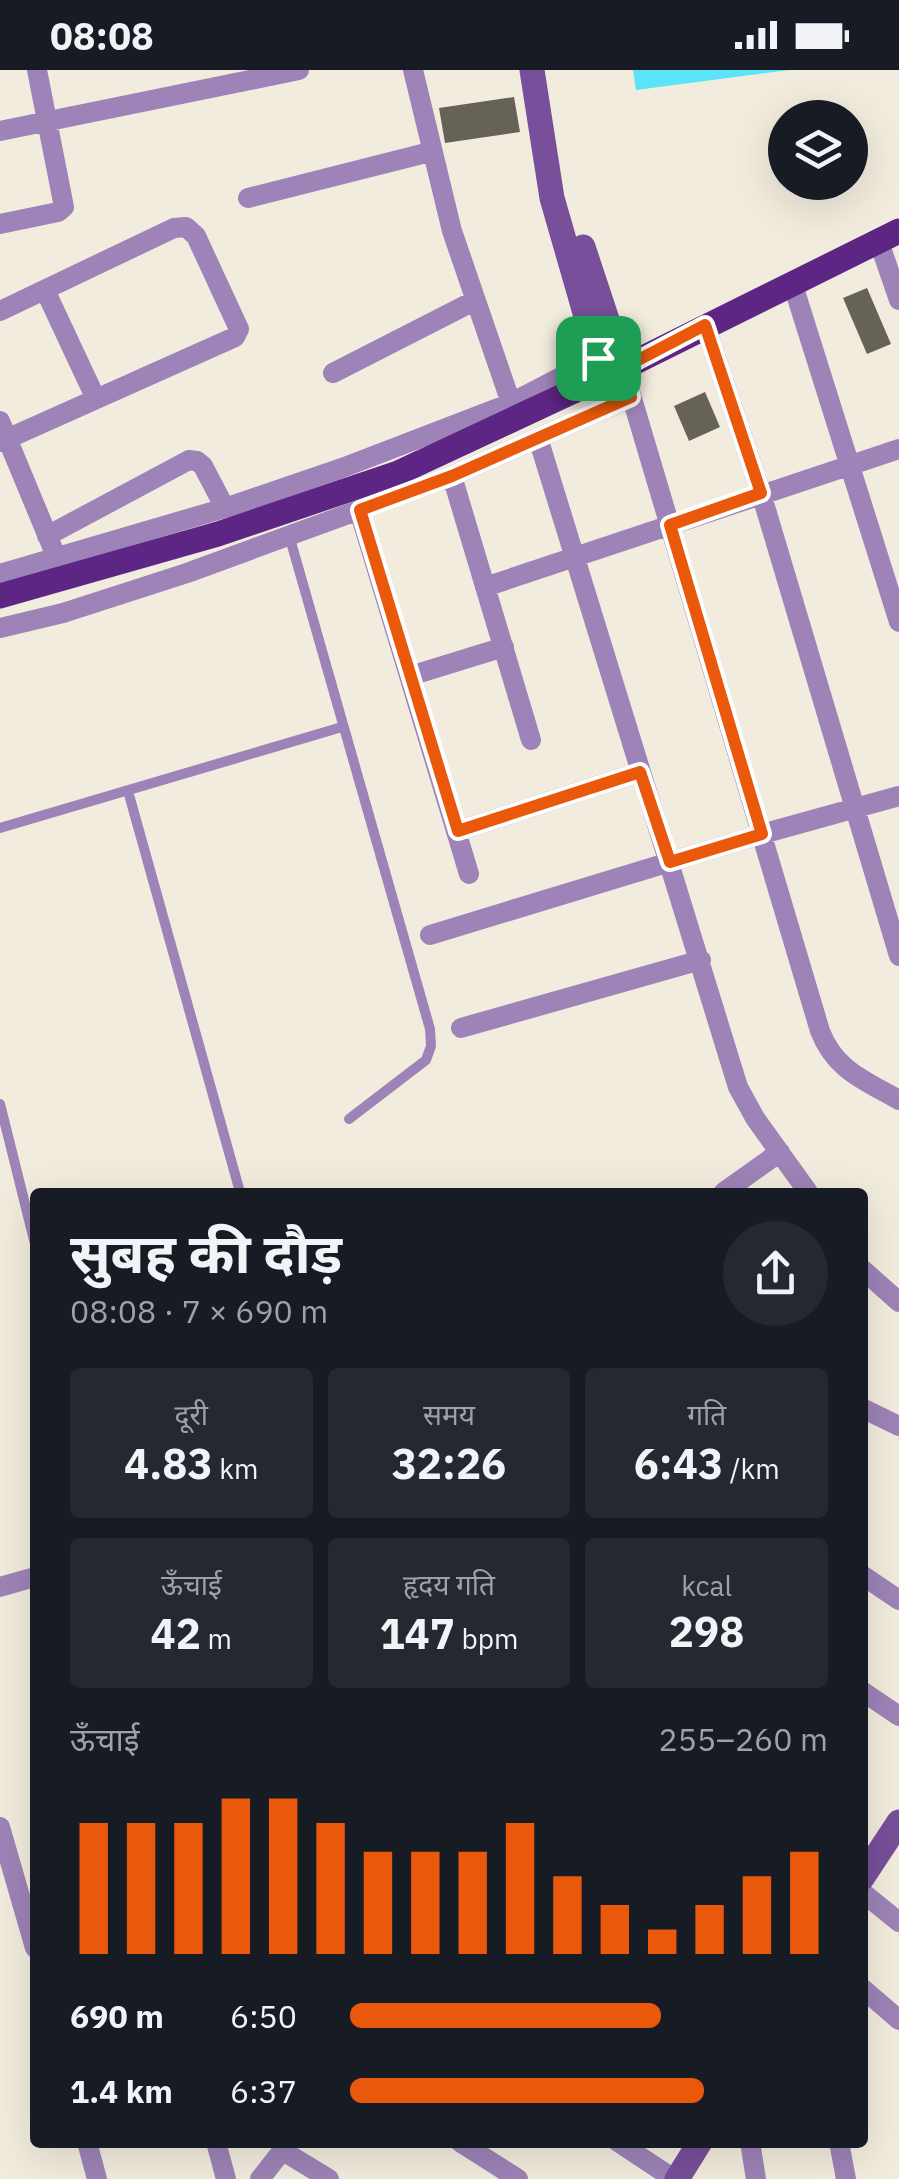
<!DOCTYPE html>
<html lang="hi">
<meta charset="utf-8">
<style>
body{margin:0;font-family:"IBM Plex Sans","Noto Sans Devanagari",sans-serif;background:#242831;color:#f1f3f6;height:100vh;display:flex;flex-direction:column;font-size:38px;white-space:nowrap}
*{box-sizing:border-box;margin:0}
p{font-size:32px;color:#9ea1a6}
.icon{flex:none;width:55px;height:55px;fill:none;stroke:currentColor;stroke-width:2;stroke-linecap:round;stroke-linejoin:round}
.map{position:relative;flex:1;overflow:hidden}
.sheet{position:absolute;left:30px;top:1118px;width:838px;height:960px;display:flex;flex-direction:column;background:#171b24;border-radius:10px;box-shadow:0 10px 40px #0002}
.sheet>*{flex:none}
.buttons{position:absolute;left:768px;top:30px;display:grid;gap:20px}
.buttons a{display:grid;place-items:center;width:100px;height:100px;border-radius:50%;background:#171b24;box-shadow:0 10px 40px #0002;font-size:50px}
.pin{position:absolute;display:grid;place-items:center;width:85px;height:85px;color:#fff;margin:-42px;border-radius:20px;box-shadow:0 5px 15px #0006}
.round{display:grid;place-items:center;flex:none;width:105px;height:105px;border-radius:52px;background:#242831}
.overview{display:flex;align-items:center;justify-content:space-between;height:170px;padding:0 40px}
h1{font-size:55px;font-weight:700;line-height:75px}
.stats{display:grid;grid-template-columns:repeat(3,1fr);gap:15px;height:170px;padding:10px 40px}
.stats div{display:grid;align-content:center;border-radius:10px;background:#242831;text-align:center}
.stats b{font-size:42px;font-weight:700}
.stats small{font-size:28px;font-weight:400}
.stats p{font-size:28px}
.chart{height:280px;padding:20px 40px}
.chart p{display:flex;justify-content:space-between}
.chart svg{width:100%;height:180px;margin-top:10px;stroke:#ea580c;stroke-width:6}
ul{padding:0 40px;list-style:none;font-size:32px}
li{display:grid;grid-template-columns:160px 120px 1fr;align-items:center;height:75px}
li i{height:25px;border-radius:12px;background:#ea580c}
.status{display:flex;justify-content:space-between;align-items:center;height:70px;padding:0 50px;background:#171b24;direction:ltr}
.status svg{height:28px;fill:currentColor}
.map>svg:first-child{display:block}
.water{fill:#5be3f9}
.building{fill:#676256}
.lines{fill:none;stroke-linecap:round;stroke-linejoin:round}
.service{stroke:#9d83b7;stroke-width:10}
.minor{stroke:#9d83b7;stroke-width:20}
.secondary{stroke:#774f9a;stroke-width:25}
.primary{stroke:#5d2584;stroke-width:25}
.route-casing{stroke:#fff;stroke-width:20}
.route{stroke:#ea580c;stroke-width:12}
</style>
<div class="status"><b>08:08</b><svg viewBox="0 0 49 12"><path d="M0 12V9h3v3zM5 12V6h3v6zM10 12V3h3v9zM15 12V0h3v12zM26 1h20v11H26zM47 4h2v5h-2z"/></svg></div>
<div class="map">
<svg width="899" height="2109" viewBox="0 0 899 2109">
<rect width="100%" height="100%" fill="#f2ecde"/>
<path class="water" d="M633,0h156l-153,20z"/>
<path class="building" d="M514,27l6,35 -75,11 -6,-35z
M867,218l24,56 -24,10 -24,-56z
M705,322l15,35 -31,14 -15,-35z"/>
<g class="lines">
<path class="service" d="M289,465l141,494 1,17 -5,14 -77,59
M128,721l112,401
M0,758l342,-101
M0,1034l35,140"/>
<path class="minor" d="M413,0l39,161 59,172
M0,61l299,-61
M248,128l182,-46
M0,154l58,-12 6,-5 -27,-137
M879,172l20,58
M793,215l106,337
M45,220l51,109
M0,241l174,-83 12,-1 10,9 43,93 -4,8 -235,105
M705,255l56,168 138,463
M623,298l197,663c15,39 44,49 79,69
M333,303l141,-72
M0,351l53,128
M538,368l200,649 17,31 53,74
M452,406l79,264
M359,440l110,364
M47,466l142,-76 8,1 6,5 22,42
M0,504l225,-66 117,-40 169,-65 96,-50
M485,517l414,-138
M0,558l63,-15 124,-40 172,-63 93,-34 179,-79
M410,606l94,-29
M458,761l182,-59
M430,865l332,-101 137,-38
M461,958l240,-68
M724,1122l56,-40
M862,1199l37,33
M862,1338l37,18
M862,1505l37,25
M0,1517l35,-10
M862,1621l37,25
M0,1757l35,121
M862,1822l37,30
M862,1918l37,32
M87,2072l10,37
M216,2072l10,37
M460,2072l58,37
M618,2072l56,37
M750,2072l6,37
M839,2072l7,37
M283,2081l46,28
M260,2109l29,-37"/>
<path class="secondary" d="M532,0l20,128 46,160 8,18
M583,177l40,121
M862,1808l37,-56
M677,2109l23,-37"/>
<path class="primary" d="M0,526l218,-62 180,-61 225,-105 276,-137"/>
</g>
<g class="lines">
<defs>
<path id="route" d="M598,288l8,18 17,-8 8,29 -179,79 -92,34 98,321 182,-59 30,90 92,-28 -92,-309 91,-32 -56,-168 -82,43 -7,-20 -18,10"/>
</defs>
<use href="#route" class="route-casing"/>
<use href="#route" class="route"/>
</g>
</svg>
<div class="buttons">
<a><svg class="icon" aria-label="layers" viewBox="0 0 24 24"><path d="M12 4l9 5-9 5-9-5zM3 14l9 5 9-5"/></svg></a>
</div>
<div class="pin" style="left:598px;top:288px;background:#1e9e55"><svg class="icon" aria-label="arrive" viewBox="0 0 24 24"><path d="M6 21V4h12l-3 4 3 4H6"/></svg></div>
<section class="sheet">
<div class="overview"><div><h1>सुबह की दौड़</h1><p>08:08 · 7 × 690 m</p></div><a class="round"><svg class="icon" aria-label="share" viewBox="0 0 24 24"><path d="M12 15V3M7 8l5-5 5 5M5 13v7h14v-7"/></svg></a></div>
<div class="stats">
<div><p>दूरी</p><b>4.83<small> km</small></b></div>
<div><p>समय</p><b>32:26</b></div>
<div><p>गति</p><b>6:43<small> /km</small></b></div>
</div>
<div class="stats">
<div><p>ऊँचाई</p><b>42<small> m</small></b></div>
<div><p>हृदय गति</p><b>147<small> bpm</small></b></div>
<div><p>kcal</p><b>298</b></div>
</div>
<div class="chart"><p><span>ऊँचाई</span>255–260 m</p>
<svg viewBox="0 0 160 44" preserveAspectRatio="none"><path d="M5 44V12M15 44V12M25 44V12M35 44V6M45 44V6M55 44V12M65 44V19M75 44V19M85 44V19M95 44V12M105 44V25M115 44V32M125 44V38M135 44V32M145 44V25M155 44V19"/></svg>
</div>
<ul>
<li><b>690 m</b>6:50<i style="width:65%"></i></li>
<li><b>1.4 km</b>6:37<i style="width:74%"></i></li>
</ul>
</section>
</div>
